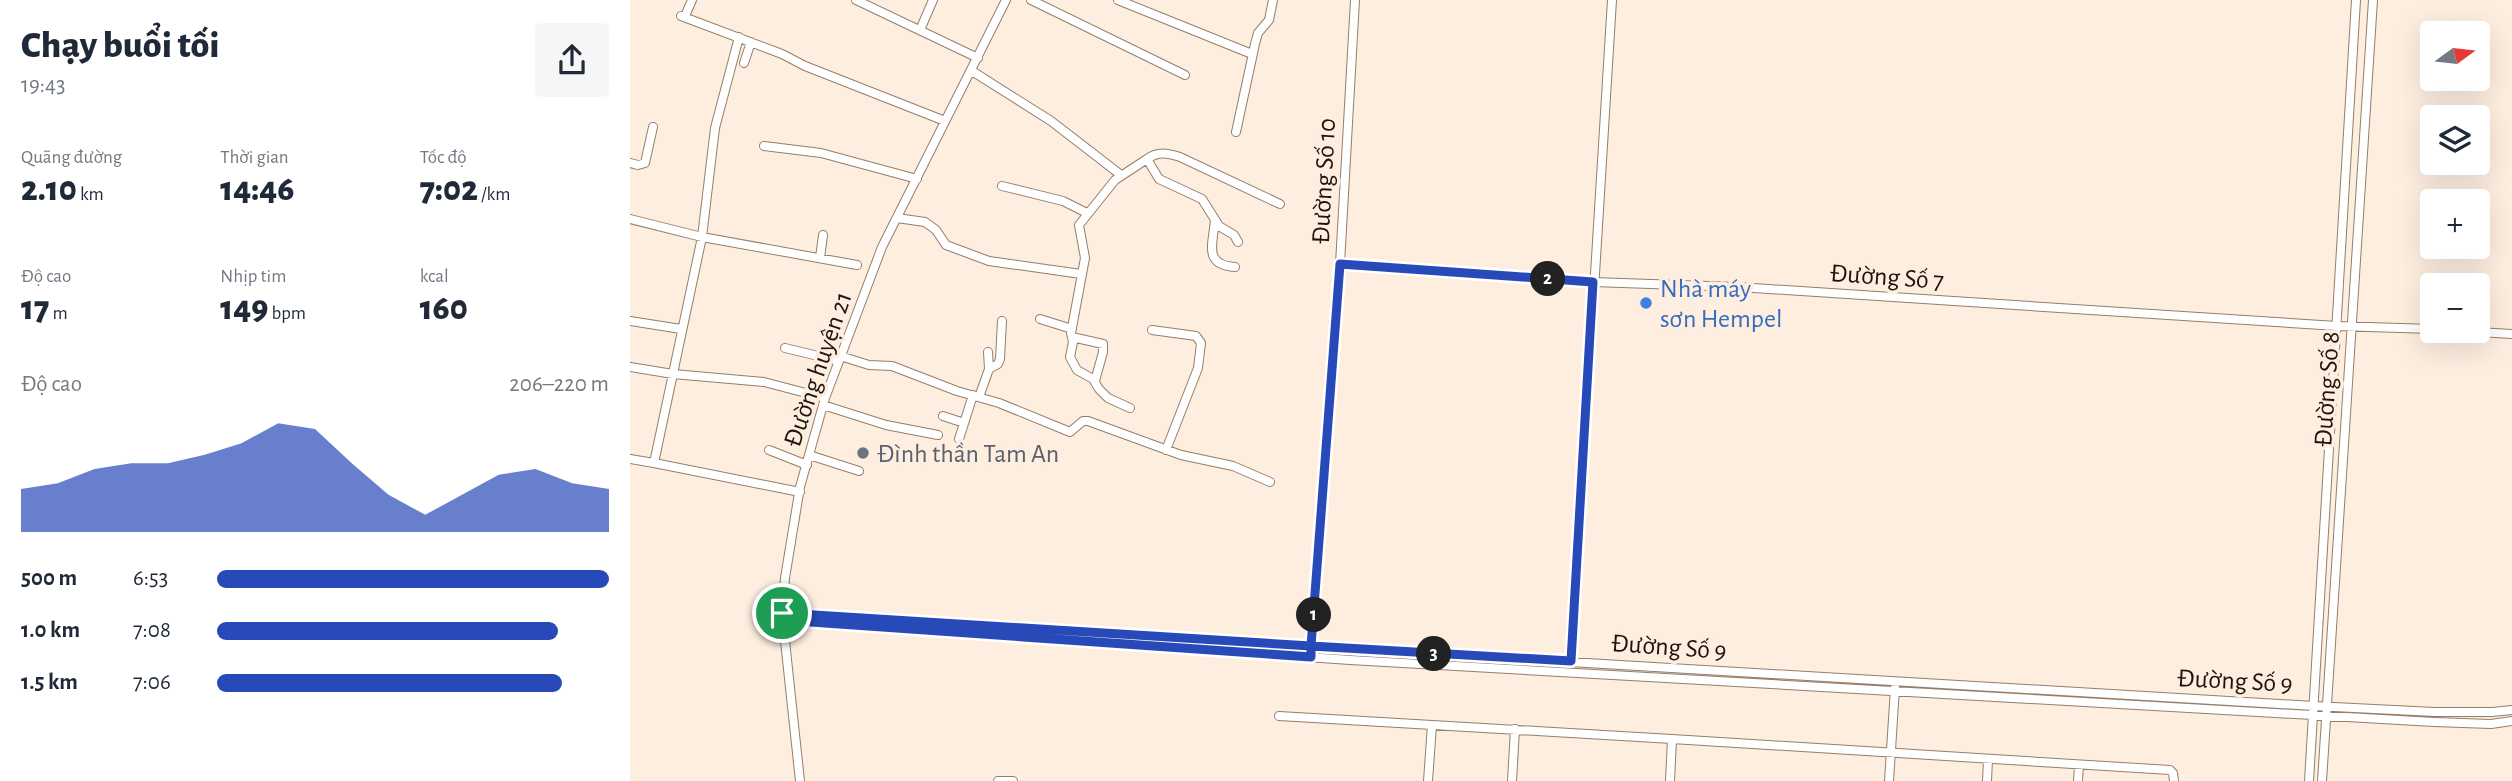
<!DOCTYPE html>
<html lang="vi">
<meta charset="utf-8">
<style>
body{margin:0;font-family:"Alegreya Sans",sans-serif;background:#f6f6f7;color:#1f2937;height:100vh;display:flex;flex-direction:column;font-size:26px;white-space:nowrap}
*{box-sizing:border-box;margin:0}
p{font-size:23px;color:#747a83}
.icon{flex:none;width:38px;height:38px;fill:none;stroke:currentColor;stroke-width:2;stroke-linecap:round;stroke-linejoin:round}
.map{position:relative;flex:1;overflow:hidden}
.sheet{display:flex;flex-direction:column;background:#fff;width:630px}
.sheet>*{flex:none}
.needle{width:46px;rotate:75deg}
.tools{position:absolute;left:1790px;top:21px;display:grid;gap:14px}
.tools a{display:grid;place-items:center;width:70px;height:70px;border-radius:7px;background:#fff;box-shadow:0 7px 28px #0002;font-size:35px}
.pin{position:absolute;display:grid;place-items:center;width:60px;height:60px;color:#fff;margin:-30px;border:4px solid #fff;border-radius:50%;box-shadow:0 2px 7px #0007}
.km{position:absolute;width:35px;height:35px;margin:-18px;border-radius:50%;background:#222;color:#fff;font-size:19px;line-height:35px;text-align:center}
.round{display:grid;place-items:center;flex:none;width:74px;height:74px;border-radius:7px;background:#f6f6f7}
.overview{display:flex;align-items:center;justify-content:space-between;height:119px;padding:0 21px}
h1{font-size:38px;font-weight:800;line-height:52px}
.figures{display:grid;grid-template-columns:repeat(3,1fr);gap:10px;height:119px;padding:7px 21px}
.figures div{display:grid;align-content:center}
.figures b{font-size:35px;font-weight:800}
.figures small{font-size:19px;font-weight:400}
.figures p{font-size:19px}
.chart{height:196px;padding:14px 21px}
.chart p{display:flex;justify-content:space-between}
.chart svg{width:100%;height:126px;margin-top:7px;fill:#284ab9;opacity:.7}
ul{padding:0 21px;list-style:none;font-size:23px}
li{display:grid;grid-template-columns:112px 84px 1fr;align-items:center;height:52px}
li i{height:18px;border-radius:9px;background:#284ab9}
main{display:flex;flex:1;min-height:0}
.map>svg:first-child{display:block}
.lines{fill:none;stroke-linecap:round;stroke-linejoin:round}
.minor-casing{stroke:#957e69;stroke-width:10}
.minor{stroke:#fff;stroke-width:8}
.route-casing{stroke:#fff;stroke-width:14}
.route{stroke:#284ab9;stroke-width:9}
.shop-dot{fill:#3f7fe0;stroke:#fdeee0;stroke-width:2.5}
.worship-dot{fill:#6b7280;stroke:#fdeee0;stroke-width:2.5}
.labels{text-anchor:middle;stroke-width:7;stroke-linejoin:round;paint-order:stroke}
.street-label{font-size:26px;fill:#1e150d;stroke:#fdeee0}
.shop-label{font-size:26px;fill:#366cbe;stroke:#fdeee0;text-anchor:start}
.worship-label{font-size:26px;fill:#5b616d;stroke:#fdeee0;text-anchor:start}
</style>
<main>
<section class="sheet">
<div class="overview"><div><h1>Chạy buổi tối</h1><p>19:43</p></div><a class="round"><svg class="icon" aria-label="share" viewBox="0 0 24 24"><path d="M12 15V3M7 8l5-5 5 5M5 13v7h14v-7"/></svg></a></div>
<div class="figures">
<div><p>Quãng đường</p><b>2.10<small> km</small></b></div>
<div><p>Thời gian</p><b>14:46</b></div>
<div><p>Tốc độ</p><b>7:02<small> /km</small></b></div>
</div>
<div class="figures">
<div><p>Độ cao</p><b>17<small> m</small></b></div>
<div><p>Nhịp tim</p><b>149<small> bpm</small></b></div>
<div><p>kcal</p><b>160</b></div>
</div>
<div class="chart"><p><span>Độ cao</span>206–220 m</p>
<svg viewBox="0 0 160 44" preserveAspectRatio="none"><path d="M0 44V29L10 27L20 22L30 20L40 20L50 17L60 13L70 6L80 8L90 20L100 31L110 38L120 31L130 24L140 22L150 27L160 29V44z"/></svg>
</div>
<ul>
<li><b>500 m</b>6:53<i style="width:100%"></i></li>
<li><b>1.0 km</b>7:08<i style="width:87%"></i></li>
<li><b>1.5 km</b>7:06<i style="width:88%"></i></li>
</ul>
</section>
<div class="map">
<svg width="1882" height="781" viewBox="0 0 1882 781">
<rect width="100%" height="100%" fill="#fdeee0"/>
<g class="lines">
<defs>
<path id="minor" d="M226,0l122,58
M401,0l154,75
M488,0l134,54
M51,16l101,38 23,12 140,55
M55,16l7,-16
M290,30l13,-30
M109,37l-24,91 -13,109 -48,226 146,29
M114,63l7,-21
M342,71l79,50 70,54
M606,132l19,-88 3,-11 11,-13 4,-20
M134,146l57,7 96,26
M517,159c11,-8 20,-6 33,-2l100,47
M0,163l8,2 7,-2 8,-36
M372,186l61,15 24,12
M267,218l28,4 11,8 10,15 43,16 92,13
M0,219l72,18 155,28
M585,220c-2,24 -12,45 20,47
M190,258l3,-23
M710,264l253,18 145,5 599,39 95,3
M410,319l32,10
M0,321l51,8
M522,330l44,6 5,7 -3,25 -32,82
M1830,331l52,3
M442,337l31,7v8l-8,29
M155,348l54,13
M210,356l29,9 23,1 65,25 42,12 71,29 13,-11h5l93,34 52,11 37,16
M0,367l43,7 91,8 61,16
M359,369l9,-5 2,-5 2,-38
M349,397l10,-28 -1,-17
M193,405l63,20 52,10
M500,408l-22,-10 -9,-9 -6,-10 -16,-9 -7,-13 3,-15 -2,-9 14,-75 -6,-33 36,-45 32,-21 12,20 43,20 17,27 15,9 4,7
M313,416l21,7
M329,439l14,-44
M139,450l38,15
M179,455l50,16
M0,459l24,4
M152,613l569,36 963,57 120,6h58l20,-2
M152,620l568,40 1084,62 57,2 21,-3
M681,651l29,-387 15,-264
M941,661l41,-661
M649,716l393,23
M170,781l-18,-168 3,-35 15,-91 25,-89 57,-151 124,-247
M368,781h15
M798,781l4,-56
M882,781l3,-52
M1040,781l2,-42 498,31 3,3 1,8
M1259,781l6,-93
M1357,781l1,-22
M1448,781l1,-16
M1679,781l47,-781
M1692,781l51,-781"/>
</defs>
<use href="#minor" class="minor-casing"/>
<use href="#minor" class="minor"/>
</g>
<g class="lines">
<defs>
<path id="route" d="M152,613l529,33 29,-382 253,18 -22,379 -260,-15v11l-529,-37v-7"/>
</defs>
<use href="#route" class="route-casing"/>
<use href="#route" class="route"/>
</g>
<circle class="shop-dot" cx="1016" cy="303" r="7"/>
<circle class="worship-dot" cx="233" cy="453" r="7"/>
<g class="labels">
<g class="street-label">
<text transform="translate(693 181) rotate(-87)" y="9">Đường Số 10</text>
<text transform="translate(1257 276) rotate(4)" y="9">Đường Số 7</text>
<text transform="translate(187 369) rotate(-71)" y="9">Đường huyện 21</text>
<text transform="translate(1696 389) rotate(-86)" y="9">Đường Số 8</text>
<text transform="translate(1039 646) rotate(4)" y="9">Đường Số 9</text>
<text transform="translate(1605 680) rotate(3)" y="9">Đường Số 9</text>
</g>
<g class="shop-label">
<text x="1030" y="297">Nhà máy<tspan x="1030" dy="30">sơn Hempel</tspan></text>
</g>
<g class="worship-label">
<text x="247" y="462">Đình thần Tam An</text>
</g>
</g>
</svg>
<div class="tools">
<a><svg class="needle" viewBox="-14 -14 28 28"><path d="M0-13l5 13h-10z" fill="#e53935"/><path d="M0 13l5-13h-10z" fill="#747a83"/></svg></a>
<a><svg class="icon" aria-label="layers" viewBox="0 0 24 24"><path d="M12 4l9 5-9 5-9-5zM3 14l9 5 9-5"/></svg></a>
<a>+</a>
<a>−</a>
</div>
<div class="pin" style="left:152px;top:613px;background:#1e9e55"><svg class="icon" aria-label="arrive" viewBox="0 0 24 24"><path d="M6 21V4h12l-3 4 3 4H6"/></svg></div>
<b class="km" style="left:684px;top:615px">1</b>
<b class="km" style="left:918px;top:279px">2</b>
<b class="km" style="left:804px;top:654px">3</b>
</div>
</main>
